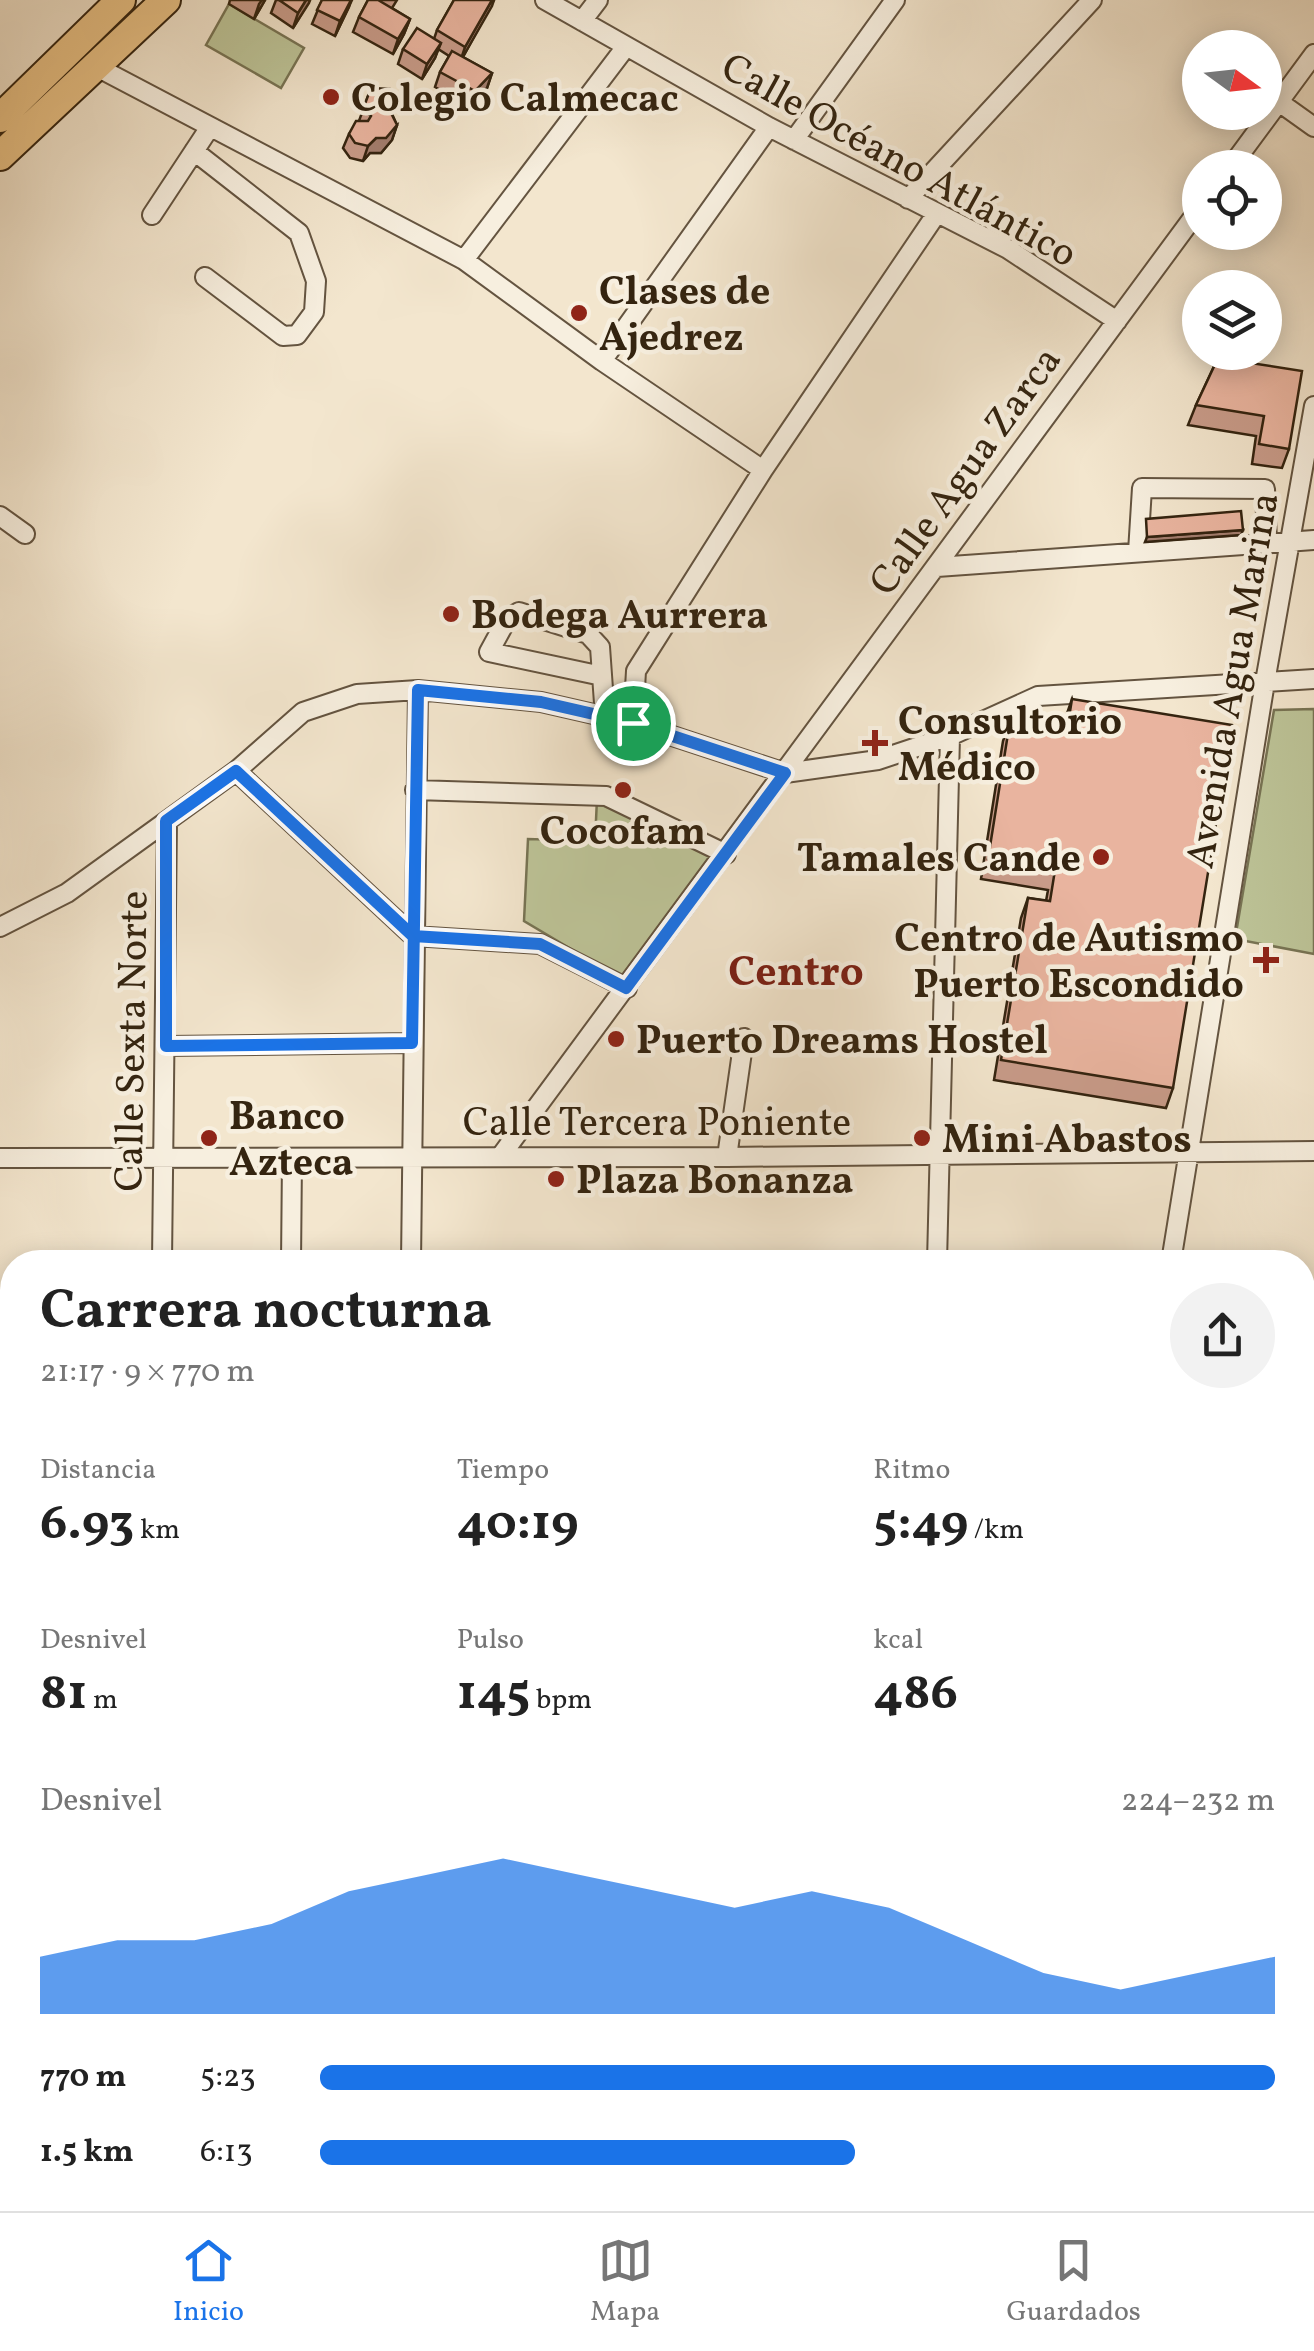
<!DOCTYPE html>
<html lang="es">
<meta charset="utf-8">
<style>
body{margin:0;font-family:Vollkorn,serif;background:#f2f2f2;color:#222;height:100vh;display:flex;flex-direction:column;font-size:38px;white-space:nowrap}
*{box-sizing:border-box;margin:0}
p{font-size:32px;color:#767676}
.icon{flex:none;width:55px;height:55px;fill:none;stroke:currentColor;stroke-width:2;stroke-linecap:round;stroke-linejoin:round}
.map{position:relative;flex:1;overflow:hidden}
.drawer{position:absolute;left:0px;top:1250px;width:1315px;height:962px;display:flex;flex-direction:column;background:#fff;border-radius:40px 40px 0 0;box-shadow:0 5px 25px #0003}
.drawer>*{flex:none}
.needle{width:65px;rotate:105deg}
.controls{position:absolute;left:1182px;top:30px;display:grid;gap:20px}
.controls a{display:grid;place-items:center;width:100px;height:100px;border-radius:50%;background:#fff;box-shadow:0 5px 25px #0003;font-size:50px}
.pin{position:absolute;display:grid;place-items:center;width:85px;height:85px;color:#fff;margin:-42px;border:5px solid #fff;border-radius:50%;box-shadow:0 2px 10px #0007}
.round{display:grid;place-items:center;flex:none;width:105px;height:105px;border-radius:52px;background:#f2f2f2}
.head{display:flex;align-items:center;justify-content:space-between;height:170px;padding:0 40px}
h1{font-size:55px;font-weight:700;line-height:75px}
.stats{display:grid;grid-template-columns:repeat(3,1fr);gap:15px;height:170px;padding:10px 40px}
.stats div{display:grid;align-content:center}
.stats b{font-size:50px;font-weight:700}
.stats small{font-size:28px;font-weight:400}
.stats p{font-size:28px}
.chart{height:280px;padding:20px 40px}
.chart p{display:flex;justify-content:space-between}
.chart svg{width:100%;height:180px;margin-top:10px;fill:#1a73e8;opacity:.7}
ul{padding:0 40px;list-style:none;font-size:32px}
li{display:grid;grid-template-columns:160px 120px 1fr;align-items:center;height:75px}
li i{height:25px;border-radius:12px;background:#1a73e8}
.dock{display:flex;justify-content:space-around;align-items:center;height:140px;border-top:2px solid #e0e0e0;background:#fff;font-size:28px;color:#767676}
.dock a{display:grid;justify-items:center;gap:5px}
.dock .on{color:#1a73e8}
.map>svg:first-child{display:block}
.green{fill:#bdc498;stroke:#787454;stroke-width:2.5}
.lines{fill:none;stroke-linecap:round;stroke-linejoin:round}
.minor-casing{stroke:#645440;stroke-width:22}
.major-casing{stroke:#342410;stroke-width:28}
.highway-casing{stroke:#342410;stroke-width:32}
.minor{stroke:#f7efdf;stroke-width:18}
.major{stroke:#eac387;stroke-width:22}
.highway{stroke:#eac387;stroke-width:28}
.wall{fill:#c89b89;stroke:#342410;stroke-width:2.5}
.shaded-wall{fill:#a37e6f;stroke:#342410;stroke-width:2.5}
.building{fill:#e9b49f;stroke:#342410;stroke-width:2.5}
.route-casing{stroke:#fff;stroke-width:20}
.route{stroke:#1a73e8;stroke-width:12}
.poi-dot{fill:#8f2418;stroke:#f7efdf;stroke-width:4}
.labels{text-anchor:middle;stroke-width:9;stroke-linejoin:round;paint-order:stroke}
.poi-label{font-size:40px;font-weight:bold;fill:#342410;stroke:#f7efdf;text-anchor:start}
.street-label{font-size:40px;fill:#342410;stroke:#f7efdf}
.neighbourhood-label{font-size:42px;font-weight:bold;fill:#7a1f14;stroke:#f7efdf}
</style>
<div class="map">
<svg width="1314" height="2211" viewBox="0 0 1314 2211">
<rect width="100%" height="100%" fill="#f3e6ce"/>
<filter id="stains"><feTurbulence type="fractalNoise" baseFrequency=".002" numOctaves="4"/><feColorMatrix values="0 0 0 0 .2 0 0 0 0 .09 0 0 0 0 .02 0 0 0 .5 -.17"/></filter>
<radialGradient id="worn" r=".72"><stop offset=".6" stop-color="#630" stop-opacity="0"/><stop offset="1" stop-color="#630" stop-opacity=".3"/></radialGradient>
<path class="green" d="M229,4l75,44 -23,40 -75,-43z
M1314,709v245l-79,-15 39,-229z
M597,799l120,57 -92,125 -101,-60 4,-82 67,2z
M1303,2112l11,1v98h-95l-8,-11h91z"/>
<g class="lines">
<defs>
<path id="minor" d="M545,0l224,127 239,122 109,72
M582,21l16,-21
M95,66l369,194 138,101 161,109
M1279,102l35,25
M794,140l101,-140
M194,151l105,82 17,48 -2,31 -17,23 -14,1 -78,-59
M1230,168l84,-114
M908,199l184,-199
M152,215l58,-88
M464,260l161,-212
M602,361l167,-234
M0,516l25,18
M1138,552l4,-64 123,1 2,53
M937,567l377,-27
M602,676l-113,-24 18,-33 12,-7 69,22 12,13 5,70
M633,723l3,-52 127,-201 174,-257
M236,771l177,165 127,8 87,44
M415,790l191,6 120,58
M0,927l67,-34 169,-122 67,-59 54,-18 61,-4 123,12 92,21 152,50 93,-13 72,-24 88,-40 276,-17
M166,1046l246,-3
M500,1157l700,-949
M727,1157l17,-119
M0,1158l727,-1 587,-6
M162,1262l5,-441
M291,1262l1,-103
M411,1262l7,-572
M937,1262l13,-526
M1171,1262l94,-580 49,-276
M0,1401h12
M0,1642h12
M0,2049l12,1
M1302,2097h12
M415,2200v11
M921,2200v11
M1155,2200l52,3 4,8
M155,2211l1,-11
M513,2211v-11
M581,2211v-11
M684,2211l1,-11"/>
<path id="major" d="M1302,1756l12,-1
M0,1831l12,-1"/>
<path id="highway" d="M0,118l121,-118
M0,156l166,-156"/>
</defs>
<use href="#minor" class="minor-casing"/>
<use href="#major" class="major-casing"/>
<use href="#highway" class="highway-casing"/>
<use href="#minor" class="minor"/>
<use href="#major" class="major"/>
<use href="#highway" class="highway"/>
</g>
<path class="wall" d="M230,0h35l-11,19 -25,-15z
M276,0h34l-17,28 -22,-15z
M322,0h30l-17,36 -23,-12z
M368,0h29l-5,8 18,11 -6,15 -11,20 -40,-22 6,-15z
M454,0h40l-31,57 29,16 -5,15 -18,18 -34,-19 5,-15 9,-16 -11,-7 -3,9 -13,21 -24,-15 5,-15 31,-10 3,-9z
M371,88l21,26 5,11 -5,15 -11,13h-11l-7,8 -13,-3 -7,-10 6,-14 10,-13z
M1218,358l71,91 -7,19 -30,-4 4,-28 -68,-11 8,-20z
M1072,699l101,389 -7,20 -172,-28 27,-162 7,-20 18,3 2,-11 -67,-11 22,-138 7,-20 53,9 2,-11z"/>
<path class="shaded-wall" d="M262,0h3l-11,19 5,-15z
M306,0h4l-1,3 -16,25 5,-15z
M351,0l-2,7 -14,29 5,-15z
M492,0h2l-2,6 -32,56 5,-15z
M410,19l-6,15 -11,20 5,-15z
M441,43l-6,15 -13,21 5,-15z
M492,73l-5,15 -18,18 6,-15z
M397,125l-5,15 -11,13h-11l-7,8 5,-15 8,-8z
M1243,530l-2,5 -96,7 2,-5z"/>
<path class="building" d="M279,0h27l-8,13z
M322,0h29l-11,21 -23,-11z
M368,0h10l32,19 -12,20 -39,-22z
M454,0h38l-27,47 -28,-17z
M417,28l24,15 -14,21 -24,-15z
M452,51l40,22 -17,18 -35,-19z
M371,88l19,1 7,11 -6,13 6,12 -11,13h-10l-8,8 -13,-3 -6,-9 7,-13h12l3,-5 -8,-7z
M1218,358l84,13 -13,78 -30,-5 5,-28 -68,-11z
M1241,511l2,19 -96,7 -1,-18z
M1072,699l160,26 -59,363 -172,-28 27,-162 22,3 5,-31 -67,-11 22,-138 57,9z"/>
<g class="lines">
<defs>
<path id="route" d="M633,723l-92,-21 -123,-12c-3,118 -5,236 -6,353l-246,3v-225l70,-50 177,165 127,8 86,44 159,-215 -152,-50"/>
</defs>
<use href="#route" class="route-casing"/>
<use href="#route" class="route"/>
</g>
<g class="poi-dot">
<circle cx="331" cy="97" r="10"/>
<circle cx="579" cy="313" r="10"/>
<circle cx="451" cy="614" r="10"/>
<path d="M870 728h10v10h10v10h-10v10h-10v-10h-10v-10h10z"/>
<circle cx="623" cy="790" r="10"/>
<circle cx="1101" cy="857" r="10"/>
<path d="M1261 945h10v10h10v10h-10v10h-10v-10h-10v-10h10z"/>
<circle cx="616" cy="1039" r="10"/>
<circle cx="209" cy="1138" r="10"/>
<circle cx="922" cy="1138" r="10"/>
<circle cx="556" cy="1179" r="10"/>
</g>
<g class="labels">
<g class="poi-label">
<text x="351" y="111">Colegio Calmecac</text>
<text x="599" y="304">Clases de<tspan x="599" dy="46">Ajedrez</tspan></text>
<text x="471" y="628">Bodega Aurrera</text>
<text x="898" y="734">Consultorio<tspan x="898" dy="46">Médico</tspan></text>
<text x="623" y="844" text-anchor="middle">Cocofam</text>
<text x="1081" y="871" text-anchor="end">Tamales Cande</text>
<text x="1244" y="951" text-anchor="end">Centro de Autismo<tspan x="1244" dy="46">Puerto Escondido</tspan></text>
<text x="636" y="1053">Puerto Dreams Hostel</text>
<text x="229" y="1129">Banco<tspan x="229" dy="46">Azteca</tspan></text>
<text x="942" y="1152">Mini Abastos</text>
<text x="576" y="1193">Plaza Bonanza</text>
</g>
<g class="street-label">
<text transform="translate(900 159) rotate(29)" y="14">Calle Océano Atlántico</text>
<text transform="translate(964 470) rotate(-54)" y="14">Calle Agua Zarca</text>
<text transform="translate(1231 680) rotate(-80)" y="14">Avenida Agua Marina</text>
<text transform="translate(130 1041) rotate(-89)" y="14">Calle Sexta Norte</text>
<text x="657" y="1135">Calle Tercera Poniente</text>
</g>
<g class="neighbourhood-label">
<text x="796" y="985">Centro</text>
</g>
</g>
<rect width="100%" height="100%" filter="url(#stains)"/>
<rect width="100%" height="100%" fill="url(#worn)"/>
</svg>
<div class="controls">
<a><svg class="needle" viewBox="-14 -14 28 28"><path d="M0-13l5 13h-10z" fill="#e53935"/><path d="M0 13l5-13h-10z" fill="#767676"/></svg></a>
<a><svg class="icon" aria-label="locate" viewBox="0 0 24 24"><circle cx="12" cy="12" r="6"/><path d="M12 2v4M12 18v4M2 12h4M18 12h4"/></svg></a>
<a><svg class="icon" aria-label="layers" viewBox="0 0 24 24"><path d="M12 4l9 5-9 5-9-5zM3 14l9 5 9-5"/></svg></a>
</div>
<div class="pin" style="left:633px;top:723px;background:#1e9e55"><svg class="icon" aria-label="arrive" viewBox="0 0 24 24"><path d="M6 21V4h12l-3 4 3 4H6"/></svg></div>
<section class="drawer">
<div class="head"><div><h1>Carrera nocturna</h1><p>21:17 · 9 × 770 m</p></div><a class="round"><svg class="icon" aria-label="share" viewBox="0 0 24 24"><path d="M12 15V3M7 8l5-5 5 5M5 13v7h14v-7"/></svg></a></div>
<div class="stats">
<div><p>Distancia</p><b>6.93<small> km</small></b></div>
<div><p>Tiempo</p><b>40:19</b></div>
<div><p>Ritmo</p><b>5:49<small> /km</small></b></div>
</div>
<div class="stats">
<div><p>Desnivel</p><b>81<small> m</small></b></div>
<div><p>Pulso</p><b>145<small> bpm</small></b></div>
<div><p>kcal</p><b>486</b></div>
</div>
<div class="chart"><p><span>Desnivel</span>224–232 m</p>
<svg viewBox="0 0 160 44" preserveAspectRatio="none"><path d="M0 44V30L10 26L20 26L30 22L40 14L50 10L60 6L70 10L80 14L90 18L100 14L110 18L120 26L130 34L140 38L150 34L160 30V44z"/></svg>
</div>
<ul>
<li><b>770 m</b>5:23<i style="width:100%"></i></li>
<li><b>1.5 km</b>6:13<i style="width:56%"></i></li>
</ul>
</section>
</div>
<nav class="dock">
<a class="on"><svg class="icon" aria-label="home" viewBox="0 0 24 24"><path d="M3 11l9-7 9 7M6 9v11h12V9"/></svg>Inicio</a>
<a><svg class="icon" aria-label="map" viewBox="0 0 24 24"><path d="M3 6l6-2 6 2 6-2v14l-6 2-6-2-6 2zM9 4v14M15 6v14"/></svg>Mapa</a>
<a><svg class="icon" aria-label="saved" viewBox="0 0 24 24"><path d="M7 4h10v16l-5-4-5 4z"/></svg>Guardados</a>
</nav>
